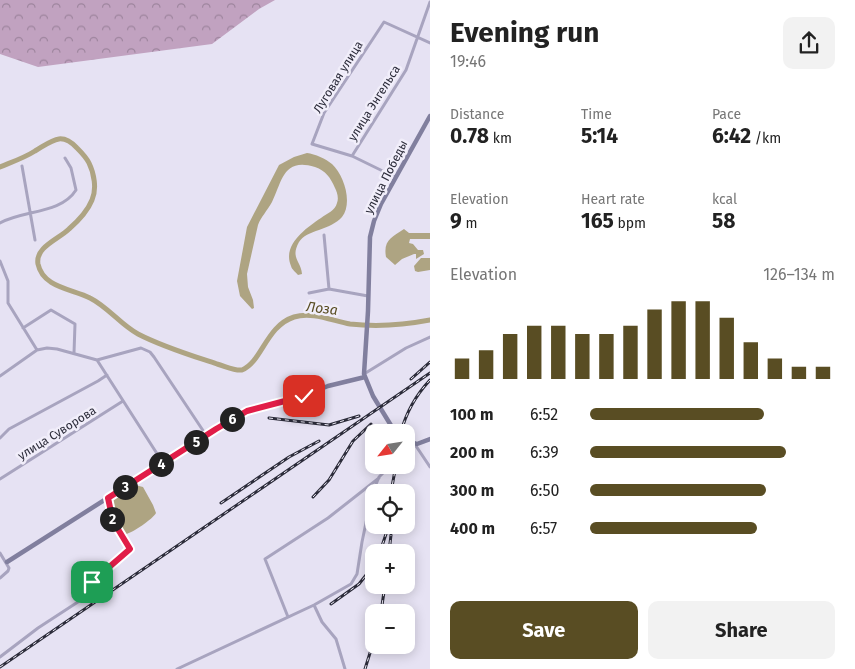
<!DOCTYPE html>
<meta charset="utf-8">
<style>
body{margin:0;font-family:"Fira Sans",sans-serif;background:#f2f2f2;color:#222;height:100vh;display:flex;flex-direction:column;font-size:19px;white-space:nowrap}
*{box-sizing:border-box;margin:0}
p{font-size:16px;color:#767676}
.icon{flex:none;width:28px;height:28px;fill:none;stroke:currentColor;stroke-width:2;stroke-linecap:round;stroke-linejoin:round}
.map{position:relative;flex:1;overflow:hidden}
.panel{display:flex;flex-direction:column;background:#fff;width:425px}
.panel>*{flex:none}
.needle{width:32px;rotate:240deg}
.tools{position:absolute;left:365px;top:424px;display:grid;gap:10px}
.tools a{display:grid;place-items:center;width:50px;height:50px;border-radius:10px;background:#fff;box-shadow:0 2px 12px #0003;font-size:25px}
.pin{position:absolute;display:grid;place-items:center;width:42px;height:42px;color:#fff;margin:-21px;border-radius:10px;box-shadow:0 2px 8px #0006}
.km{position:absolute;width:25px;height:25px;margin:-12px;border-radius:50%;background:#222;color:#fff;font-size:14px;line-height:25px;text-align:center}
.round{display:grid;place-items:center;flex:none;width:52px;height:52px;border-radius:10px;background:#f2f2f2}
.overview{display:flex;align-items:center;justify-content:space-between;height:85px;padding:0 20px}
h1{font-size:28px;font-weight:700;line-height:38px}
.metrics{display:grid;grid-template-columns:repeat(3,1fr);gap:8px;height:85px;padding:5px 20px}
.metrics div{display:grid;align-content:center}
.metrics b{font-size:21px;font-weight:700}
.metrics small{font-size:14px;font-weight:400}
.metrics p{font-size:14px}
.chart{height:140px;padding:10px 20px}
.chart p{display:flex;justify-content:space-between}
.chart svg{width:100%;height:90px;margin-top:5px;stroke:#594d23;stroke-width:6}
.action{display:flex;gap:10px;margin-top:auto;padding:10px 20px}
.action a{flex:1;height:58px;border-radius:10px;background:#594d23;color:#fff;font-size:20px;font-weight:700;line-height:58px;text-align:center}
.action a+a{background:#f2f2f2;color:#222}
ul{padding:0 20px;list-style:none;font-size:16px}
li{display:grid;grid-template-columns:80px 60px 1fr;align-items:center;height:38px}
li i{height:12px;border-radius:6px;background:#594d23}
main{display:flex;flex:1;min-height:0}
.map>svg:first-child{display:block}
.forest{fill:url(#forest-crowns)}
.water{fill:#aea482}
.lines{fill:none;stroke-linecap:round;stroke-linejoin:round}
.river{stroke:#aea482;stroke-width:5}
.street{stroke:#a8a4bf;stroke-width:3}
.secondary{stroke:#817f9e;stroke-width:4.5}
.rail-casing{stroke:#2c2c3a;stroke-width:3}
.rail{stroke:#f1eefa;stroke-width:1;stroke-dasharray:4;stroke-linecap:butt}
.route-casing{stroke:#fff;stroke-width:10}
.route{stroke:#e11d48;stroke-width:6}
.labels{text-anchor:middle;stroke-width:5;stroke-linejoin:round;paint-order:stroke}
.street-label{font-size:12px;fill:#2c2c3a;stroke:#f1eefa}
.water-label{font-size:14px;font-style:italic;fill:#594d23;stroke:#f1eefa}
</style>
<main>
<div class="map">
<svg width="430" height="669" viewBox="0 0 430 669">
<defs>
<pattern id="forest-crowns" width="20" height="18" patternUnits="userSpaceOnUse" patternTransform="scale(1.25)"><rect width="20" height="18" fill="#c1a2c0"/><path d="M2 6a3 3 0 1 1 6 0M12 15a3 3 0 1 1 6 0" fill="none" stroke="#9d849d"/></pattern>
</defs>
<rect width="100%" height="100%" fill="#e6e2f3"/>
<path class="forest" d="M0,0h275l-16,9 -47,35 -174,23 -38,-13z"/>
<path class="water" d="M307,153c8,1 19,6 25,11 12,11 21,39 10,53 -11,13 -36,13 -43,25 -9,16 2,19 3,32l-4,1c-2,-3 -6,-5 -7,-9 -9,-21 15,-38 30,-48 6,-5 14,-7 16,-15 2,-5 0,-11 -2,-15 -5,-11 -9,-17 -20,-21 -32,-10 -33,15 -43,35 -5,9 -11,15 -14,23l-11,49 1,13 5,13 1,8 -2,1 -12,-13 -3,-15 10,-54 32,-62 15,-8z
M404,229l5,4h21v6h-20l-1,4 4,1 5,6h5l1,4 -8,5v-5h-2l-12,5 -7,6 -9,-8c-3,-17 6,-20 18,-28z
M421,258h9v12l-12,2 -3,-1 -1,-5z
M135,485l8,2 10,18 3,8c-3,6 -24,20 -30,21l-11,-13 -4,-21 11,-9z"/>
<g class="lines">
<path class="river" d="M0,167c12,-5 24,-9 35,-16 17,-10 26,-20 42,-3 5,5 9,9 12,15 5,10 8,26 3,37 -4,10 -15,22 -23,29 -10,10 -34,18 -31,35 5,24 35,25 52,34 18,9 31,27 48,36 25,13 52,21 79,30 8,2 17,7 25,6 20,-8 24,-44 52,-53 18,-6 39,4 56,7 27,3 54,1 80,-4"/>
<path class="street" d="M352,156l54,-86 24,-68
M22,166l13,74
M395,177l-43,-21 -40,-12 12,-31 60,-91 46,21
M0,223c23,-13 61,-9 76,-33l-5,-22 -6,-10
M324,235l5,54
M0,261l8,20v22l29,47
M309,293l20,-4 39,7
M23,328l28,-18 24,14 -1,29
M97,360l66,103
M364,374l42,-26 24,-11
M0,376l37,-26 10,-2 10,1 40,11 44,-12 9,4 4,5 52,78
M0,438l9,-9 89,-48 9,-6
M414,443l16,24
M0,479l123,-78
M0,553l9,15 -1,3 -8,7
M314,605l8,17 14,17 9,30
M288,617l-23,-58 63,-41 51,-40
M0,657l38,-29 46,-30 8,-16 38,-33
M177,669l137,-64 37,-21 6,-10 5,-32 10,-48 7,-17 12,-12"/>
<path class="secondary" d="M395,432l-22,-36 -9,-22 4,-63 2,-74 4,-16 7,-17 49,-88
M406,440l11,4 13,-5
M108,498l5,23 17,28
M7,562l209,-133 31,-18 10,-4 41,-9 30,-12 37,-9"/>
<defs>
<path id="rail" d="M411,379l19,-17
M269,418l60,7 30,-9
M401,432c5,-19 15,-37 29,-52
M391,492l5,-27
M313,497l16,-17 24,-39 18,-17
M221,503l68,-46 30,-16
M380,552l9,-27
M389,552l2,-17
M331,604l28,-20 15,-19
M381,612l4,-27
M0,667l430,-294
M365,669l9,-29"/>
</defs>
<use href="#rail" class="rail-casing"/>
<use href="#rail" class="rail"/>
</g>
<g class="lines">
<defs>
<path id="route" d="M92,582l38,-33 -17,-28 -5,-23 108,-69 31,-18 57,-15"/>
</defs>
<use href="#route" class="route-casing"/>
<use href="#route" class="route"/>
</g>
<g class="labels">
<g class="street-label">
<text transform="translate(338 77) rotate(-58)" y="4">Луговая улица</text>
<text transform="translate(374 103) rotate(-58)" y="4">улица Энгельса</text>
<text transform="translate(386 177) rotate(-63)" y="4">улица Победы</text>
<text transform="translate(57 433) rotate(-32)" y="4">улица Суворова</text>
</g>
<g class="water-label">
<text transform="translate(322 308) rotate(7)" y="5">Лоза</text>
</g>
</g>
</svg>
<div class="tools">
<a><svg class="needle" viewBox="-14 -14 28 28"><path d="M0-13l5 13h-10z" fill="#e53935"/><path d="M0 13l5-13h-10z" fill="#767676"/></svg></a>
<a><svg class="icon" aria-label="locate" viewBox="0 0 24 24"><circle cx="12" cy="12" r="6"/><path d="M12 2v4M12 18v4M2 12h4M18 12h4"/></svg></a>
<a>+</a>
<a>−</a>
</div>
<div class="pin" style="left:92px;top:582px;background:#1e9e55"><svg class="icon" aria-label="arrive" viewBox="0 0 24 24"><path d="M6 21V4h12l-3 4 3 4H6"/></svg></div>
<div class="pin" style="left:304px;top:396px;background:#d93025"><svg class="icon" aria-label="check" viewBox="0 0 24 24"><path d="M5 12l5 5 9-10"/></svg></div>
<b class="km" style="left:112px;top:519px">2</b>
<b class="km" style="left:125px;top:487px">3</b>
<b class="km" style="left:161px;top:464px">4</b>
<b class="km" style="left:196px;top:442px">5</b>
<b class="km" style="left:232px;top:419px">6</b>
</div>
<section class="panel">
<div class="overview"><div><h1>Evening run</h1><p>19:46</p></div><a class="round"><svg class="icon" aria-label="share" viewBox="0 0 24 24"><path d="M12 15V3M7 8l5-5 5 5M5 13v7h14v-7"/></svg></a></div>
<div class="metrics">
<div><p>Distance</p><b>0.78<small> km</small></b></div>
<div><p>Time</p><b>5:14</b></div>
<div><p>Pace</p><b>6:42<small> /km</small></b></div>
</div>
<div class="metrics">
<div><p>Elevation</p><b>9<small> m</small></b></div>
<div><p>Heart rate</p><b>165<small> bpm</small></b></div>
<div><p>kcal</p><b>58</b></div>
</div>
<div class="chart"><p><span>Elevation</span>126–134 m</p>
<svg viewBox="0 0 160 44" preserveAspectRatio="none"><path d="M5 44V34M15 44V30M25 44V22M35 44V18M45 44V18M55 44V22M65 44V22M75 44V18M85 44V10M95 44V6M105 44V6M115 44V14M125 44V26M135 44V34M145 44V38M155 44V38"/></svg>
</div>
<ul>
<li><b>100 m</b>6:52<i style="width:71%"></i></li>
<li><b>200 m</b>6:39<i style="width:80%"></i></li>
<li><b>300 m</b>6:50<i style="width:72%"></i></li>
<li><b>400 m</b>6:57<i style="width:68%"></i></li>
</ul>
<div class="action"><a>Save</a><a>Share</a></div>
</section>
</main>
